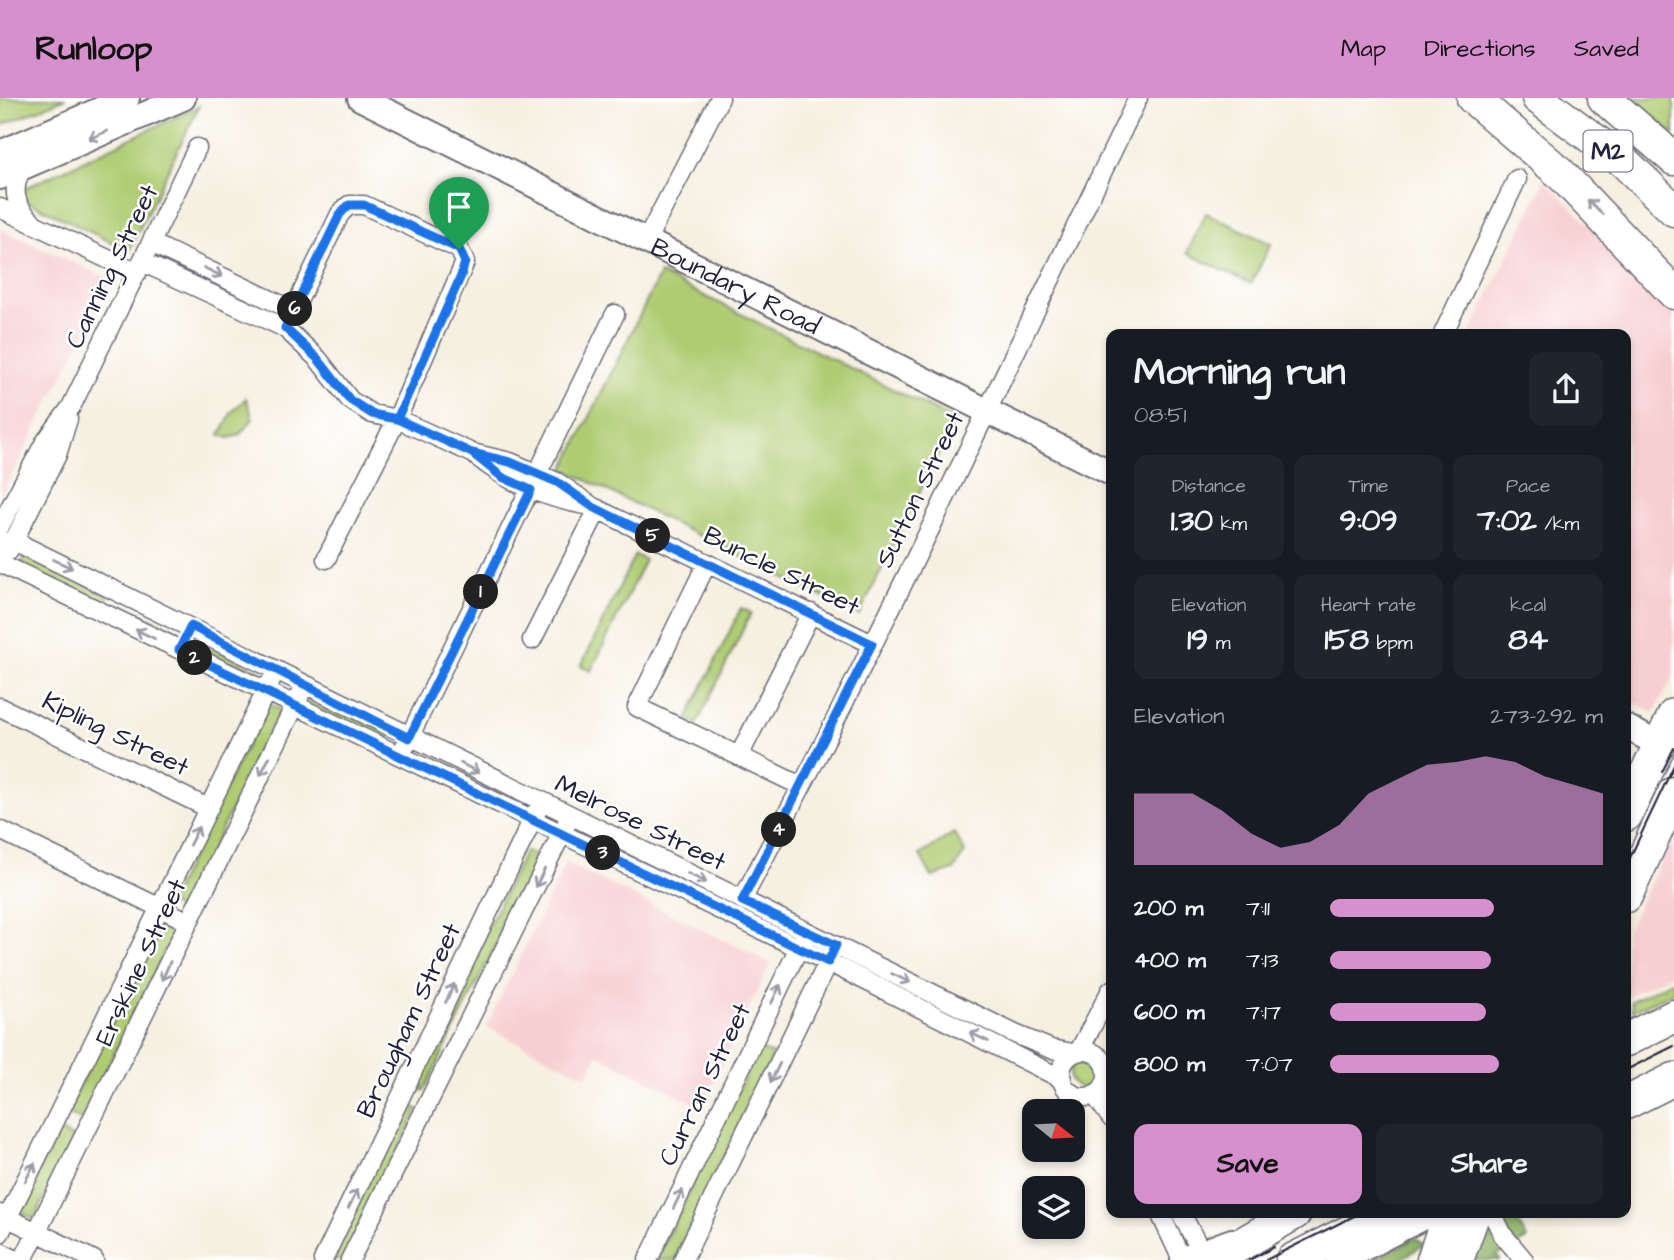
<!DOCTYPE html>
<meta charset="utf-8">
<style>
body{margin:0;font-family:"Architects Daughter",sans-serif;background:#20242c;color:#f1f3f6;height:100vh;display:flex;flex-direction:column;font-size:26px;white-space:nowrap}
*{box-sizing:border-box;margin:0}
p{font-size:23px;color:#9ea1a6}
.icon{flex:none;width:38px;height:38px;fill:none;stroke:currentColor;stroke-width:2;stroke-linecap:round;stroke-linejoin:round}
.map{position:relative;flex:1;overflow:hidden}
.sheet{position:absolute;left:1106px;top:231px;width:525px;height:889px;display:flex;flex-direction:column;background:#171b24;border-radius:14px;box-shadow:0 4px 10px #0003}
.sheet>*{flex:none}
.needle{width:46px;rotate:108deg}
.buttons{position:absolute;left:1022px;top:1001px;display:grid;gap:14px}
.buttons a{display:grid;place-items:center;width:63px;height:63px;border-radius:14px;background:#171b24;box-shadow:0 4px 10px #0003;font-size:35px}
.pin{position:absolute;display:grid;place-items:center;width:60px;height:60px;color:#fff;margin:-72px -30px;border-radius:50% 50% 50% 0;rotate:-45deg;box-shadow:0 0 7px #0007}
.pin .icon{rotate:45deg}
.km{position:absolute;width:35px;height:35px;margin:-18px;border-radius:50%;background:#222;color:#fff;font-size:19px;line-height:35px;text-align:center}
.round{display:grid;place-items:center;flex:none;width:74px;height:74px;border-radius:14px;background:#20242c}
.head{display:flex;align-items:center;justify-content:space-between;height:119px;padding:0 28px}
h1{font-size:38px;font-weight:700;line-height:52px}
.stats{display:grid;grid-template-columns:repeat(3,1fr);gap:10px;height:119px;padding:7px 28px}
.stats div{display:grid;align-content:center;border-radius:14px;background:#20242c;text-align:center}
.stats b{font-size:30px;font-weight:700}
.stats small{font-size:19px;font-weight:400}
.stats p{font-size:19px}
.chart{height:196px;padding:14px 28px}
.chart p{display:flex;justify-content:space-between}
.chart svg{width:100%;height:126px;margin-top:7px;fill:#d690ce;opacity:.7}
.cta{display:flex;gap:14px;margin-top:auto;padding:14px 28px}
.cta a{flex:1;height:80px;border-radius:14px;background:#d690ce;color:#111;font-size:28px;font-weight:700;line-height:80px;text-align:center}
.cta a+a{background:#20242c;color:#f1f3f6}
ul{padding:0 28px;list-style:none;font-size:23px}
li{display:grid;grid-template-columns:112px 84px 1fr;align-items:center;height:52px}
li i{height:18px;border-radius:9px;background:#d690ce}
header{display:flex;align-items:center;gap:42px;box-sizing:border-box;height:98px;padding:0 35px;background:#d690ce;color:#111}
header strong{font-size:33px}
nav{display:flex;gap:38px;margin-inline-start:auto;font-size:24px}
.map>svg:first-child{display:block}
.built{fill:#f7cfd2}
.green{fill:#afcc72;stroke:#687756;stroke-width:2}
.forest{fill:#8bb064;stroke:#566950;stroke-width:2}
.lines{fill:none;stroke-linecap:round;stroke-linejoin:round}
.street-casing{stroke:#6c6a75;stroke-width:21}
.secondary-casing{stroke:#6c6a75;stroke-width:28}
.primary-casing{stroke:#6c6a75;stroke-width:30}
.highway-casing{stroke:#6c6a75;stroke-width:35}
.street{stroke:#fff;stroke-width:18}
.secondary{stroke:#fff;stroke-width:24}
.primary{stroke:#fff;stroke-width:26}
.highway{stroke:#fff;stroke-width:32}
.tram{stroke:#22223b;stroke-width:2}
.oneway{stroke:#9c9ca7}
.route-casing{stroke:#fff;stroke-width:14}
.route{stroke:#1a73e8;stroke-width:9}
.labels{text-anchor:middle;stroke-width:5;stroke-linejoin:round;paint-order:stroke}
.shield{fill:#fff;stroke:#646476;stroke-width:2}
.shield-label{font-size:24px;font-weight:bold;fill:#22223b}
.street-label{font-size:26px;fill:#22223b;stroke:#fff}
</style>
<header>
<strong>Runloop</strong>
<nav><a>Map</a><a>Directions</a><a>Saved</a></nav>
</header>
<div class="map">
<svg width="1674" height="1162" viewBox="0 0 1674 1162">
<rect width="100%" height="100%" fill="#fff"/>
<filter id="ink" filterUnits="userSpaceOnUse"><feTurbulence type="fractalNoise" baseFrequency=".0143" numOctaves="2"/><feDisplacementMap in="SourceGraphic" scale="14" xChannelSelector="R" yChannelSelector="G"/><feConvolveMatrix kernelMatrix="1 2 1 2 8 2 1 2 1" color-interpolation-filters="sRGB"/></filter>
<filter id="wash" filterUnits="userSpaceOnUse"><feTurbulence type="fractalNoise" baseFrequency=".00686" numOctaves="4" result="noise"/><feDisplacementMap in="SourceGraphic" scale="28" xChannelSelector="R" yChannelSelector="G"/><feGaussianBlur stdDeviation="1.57" result="paint"/><feColorMatrix in="noise" values="0 0 0 0 0 0 0 0 0 0 0 0 0 0 0 0 0 1.4 0 .05"/><feComposite in="paint" operator="in"/></filter>
<g filter="url(#wash)">
<rect width="100%" height="100%" fill="#f6f0e1"/>
<path class="built" d="M1545,82l129,132v363l-20,38 -28,-15v-364h-156z
M0,131l112,51 -112,218z
M1674,736v139l-48,24v-65z
M566,765l205,100 -70,144 -103,-52 -11,22 -101,-50z"/>
<path class="green" d="M0,0h66l-66,28z
M1633,0h41v37z
M199,8l-70,145 -106,-52 -4,-8z
M1206,115l65,31 -20,40 -64,-31z
M660,176l295,146 -96,195 -295,-146z
M246,300l7,21 -14,16 -10,3 -9,-3 12,-23z
M26,457l83,41 -5,11 -84,-41z
M635,457l10,5 -54,111 -10,-5z
M122,506l58,28 -5,10 -57,-28z
M741,510l10,5 -54,111 -10,-5z
M194,541l68,33 -4,8 -67,-33z
M311,597l80,39 -4,8 -80,-38z
M268,605l13,7 -100,200 -13,-6z
M954,735l11,19 -11,18 -22,7 -12,-22z
M525,753l14,6 -115,234 -13,-6z
M161,823l15,7 -95,192 -15,-7z
M1674,882v12l-42,19 -1,-10z
M759,950l14,7 -99,205h-18z
M1070 976a14 14 0 1 1 28 0a14 14 0 1 1-28 0Z
M404,1004l14,7 -74,151h-17z
M58,1032l16,8 -40,81 -16,-8z"/>
<path class="forest" d="M1500,1115h13l14,26 -30,17 3,4h-29l13,-38z
M1416,1140l8,7 -25,15h-27z"/>
</g>
<g filter="url(#ink)">
<g class="lines">
<defs>
<path id="street" d="M22,70c-11,21 -8,37 10,53
M0,110l137,65
M646,143l74,-143
M151,145l143,68
M142,164l143,66 33,31 32,41 22,14 25,5 75,34 38,9 47,20 36,25 279,137
M285,230l55,-114 9,-9h15l95,44 6,13 -68,157 -71,140
M1443,236l74,-155
M476,358c34,27 68,42 110,49
M0,428l45,-84 26,-35 126,-259
M0,445l14,-2 1001,493 36,15 22,4
M9,452l48,-95 11,-36
M0,462l2,4 826,398 234,117
M707,465l-70,144 164,79
M532,542l66,-131
M0,609l208,101
M404,650l211,-434
M739,658l72,-143
M0,732l187,91
M742,802l76,-145 113,-228 207,-429
M1079,953l32,-61
M1061 976a23 23 0 1 1 46 0a23 23 0 1 1-46 0Z
M1094,996l17,24
M1160,1115l22,47
M1181,1115l21,40
M1492,1115l11,22 21,25
M0,1116l94,46
M0,1135l271,-552
M0,1154l16,8
M23,1162l277,-565
M323,1162l215,-452
M350,1162l217,-437
M648,1162l155,-321
M683,1162l150,-308"/>
<g id="secondary">
<path id="s1" d="M360,0l751,375"/>
<path d="M0,55l127,-55"/>
<path d="M0,79l183,-79"/>
<path d="M1626,629l34,18"/>
</g>
<path id="primary" d="M1184,1162l48,-18
M1339,1162l90,-47"/>
<path id="highway" d="M1473,0l86,74 115,121
M1538,0l85,63 51,49
M1604,0l70,61
M1626,717l48,-100
M1626,798l48,-103
M1626,942l48,-24
M1626,1005l48,-24
M1214,1162l81,-47
M1292,1162l94,-47
M1433,1162l16,-47
M1457,1162l17,-47"/>
</defs>
<use href="#street" class="street-casing"/>
<use href="#secondary" class="secondary-casing"/>
<use href="#primary" class="primary-casing"/>
<use href="#highway" class="highway-casing"/>
<use href="#street" class="street"/>
<use href="#secondary" class="secondary"/>
<use href="#primary" class="primary"/>
<use href="#highway" class="highway"/>
<path class="tram" d="M1662,674l12,-24
M1626,768l48,-101
M1626,972l48,-24
M1249,1162l25,-13
M1266,1162l94,-47"/>
</g>
<defs><path id="oneway-shaft" d="M-6 0H5M1.5-3L5.5 0L1.5 3" fill="none" stroke-width="1.6" stroke-linecap="round" stroke-linejoin="round" transform="scale(1.75)"/></defs>
<g class="oneway">
<use href="#oneway-shaft" transform="translate(98 37) rotate(157)"/>
<use href="#oneway-shaft" transform="translate(1595 109) rotate(-135)"/>
<use href="#oneway-shaft" transform="translate(213 174) rotate(26)"/>
<use href="#oneway-shaft" transform="translate(63 466) rotate(26)"/>
<use href="#oneway-shaft" transform="translate(145 536) rotate(-154)"/>
<use href="#oneway-shaft" transform="translate(265 668) rotate(117)"/>
<use href="#oneway-shaft" transform="translate(470 670) rotate(27)"/>
<use href="#oneway-shaft" transform="translate(194 738) rotate(-63)"/>
<use href="#oneway-shaft" transform="translate(540 780) rotate(117)"/>
<use href="#oneway-shaft" transform="translate(697 780) rotate(26)"/>
<use href="#oneway-shaft" transform="translate(166 873) rotate(114)"/>
<use href="#oneway-shaft" transform="translate(901 880) rotate(26)"/>
<use href="#oneway-shaft" transform="translate(450 895) rotate(-65)"/>
<use href="#oneway-shaft" transform="translate(776 896) rotate(-64)"/>
<use href="#oneway-shaft" transform="translate(979 939) rotate(-154)"/>
<use href="#oneway-shaft" transform="translate(775 975) rotate(116)"/>
<use href="#oneway-shaft" transform="translate(30 1074) rotate(-63)"/>
<use href="#oneway-shaft" transform="translate(353 1101) rotate(-64)"/>
<use href="#oneway-shaft" transform="translate(678 1101) rotate(-64)"/>
</g>
</g>
<g class="lines" filter="url(#ink)">
<defs>
<path id="route" d="M459,151l6,13 -4,14 -64,143 75,34 30,24 29,13 -122,248 -218,-112 -12,24 649,312 8,-17 -94,-44 130,-257 -279,-137 -36,-25 -47,-20 -38,-9 -75,-34 -25,-5 -22,-14 -32,-41 -33,-31 55,-114 9,-9h15l95,44"/>
</defs>
<use href="#route" class="route-casing"/>
<use href="#route" class="route"/>
</g>
<g class="labels">
<rect class="shield" x="1583.5" y="32.5" width="49" height="41" rx="5"/>
<g class="shield-label">
<text x="1608" y="61">M2</text>
</g>
<g class="street-label">
<text transform="translate(111 168) rotate(-64)" y="9">Canning Street</text>
<text dy="9" stroke="none"><textPath href="#s1" startOffset="420">Boundary Road</textPath></text>
<text transform="translate(919 391) rotate(-64)" y="9">Sutton Street</text>
<text transform="translate(782 472) rotate(26)" y="9">Buncle Street</text>
<text transform="translate(116 635) rotate(26)" y="9">Kipling Street</text>
<text transform="translate(641 724) rotate(26)" y="9">Melrose Street</text>
<text transform="translate(140 864) rotate(-65)" y="9">Erskine Street</text>
<text transform="translate(408 922) rotate(-65)" y="9">Brougham Street</text>
<text transform="translate(704 986) rotate(-64)" y="9">Curran Street</text>
</g>
</g>
</svg>
<div class="buttons">
<a><svg class="needle" viewBox="-14 -14 28 28"><path d="M0-13l5 13h-10z" fill="#e53935"/><path d="M0 13l5-13h-10z" fill="#9ea1a6"/></svg></a>
<a><svg class="icon" aria-label="layers" viewBox="0 0 24 24"><path d="M12 4l9 5-9 5-9-5zM3 14l9 5 9-5"/></svg></a>
</div>
<div class="pin" style="left:459px;top:151px;background:#1e9e55"><svg class="icon" aria-label="arrive" viewBox="0 0 24 24"><path d="M6 21V4h12l-3 4 3 4H6"/></svg></div>
<b class="km" style="left:481px;top:494px">1</b>
<b class="km" style="left:195px;top:560px">2</b>
<b class="km" style="left:603px;top:755px">3</b>
<b class="km" style="left:779px;top:732px">4</b>
<b class="km" style="left:653px;top:438px">5</b>
<b class="km" style="left:295px;top:211px">6</b>
<section class="sheet">
<div class="head"><div><h1>Morning run</h1><p>08:51</p></div><a class="round"><svg class="icon" aria-label="share" viewBox="0 0 24 24"><path d="M12 15V3M7 8l5-5 5 5M5 13v7h14v-7"/></svg></a></div>
<div class="stats">
<div><p>Distance</p><b>1.30<small> km</small></b></div>
<div><p>Time</p><b>9:09</b></div>
<div><p>Pace</p><b>7:02<small> /km</small></b></div>
</div>
<div class="stats">
<div><p>Elevation</p><b>19<small> m</small></b></div>
<div><p>Heart rate</p><b>158<small> bpm</small></b></div>
<div><p>kcal</p><b>84</b></div>
</div>
<div class="chart"><p><span>Elevation</span>273–292 m</p>
<svg viewBox="0 0 160 44" preserveAspectRatio="none"><path d="M0 44V19L10 19L20 19L30 25L40 33L50 38L60 36L70 30L80 19L90 14L100 9L110 8L120 6L130 8L140 13L150 16L160 19V44z"/></svg>
</div>
<ul>
<li><b>200 m</b>7:11<i style="width:60%"></i></li>
<li><b>400 m</b>7:13<i style="width:59%"></i></li>
<li><b>600 m</b>7:17<i style="width:57%"></i></li>
<li><b>800 m</b>7:07<i style="width:62%"></i></li>
</ul>
<div class="cta"><a>Save</a><a>Share</a></div>
</section>
</div>
